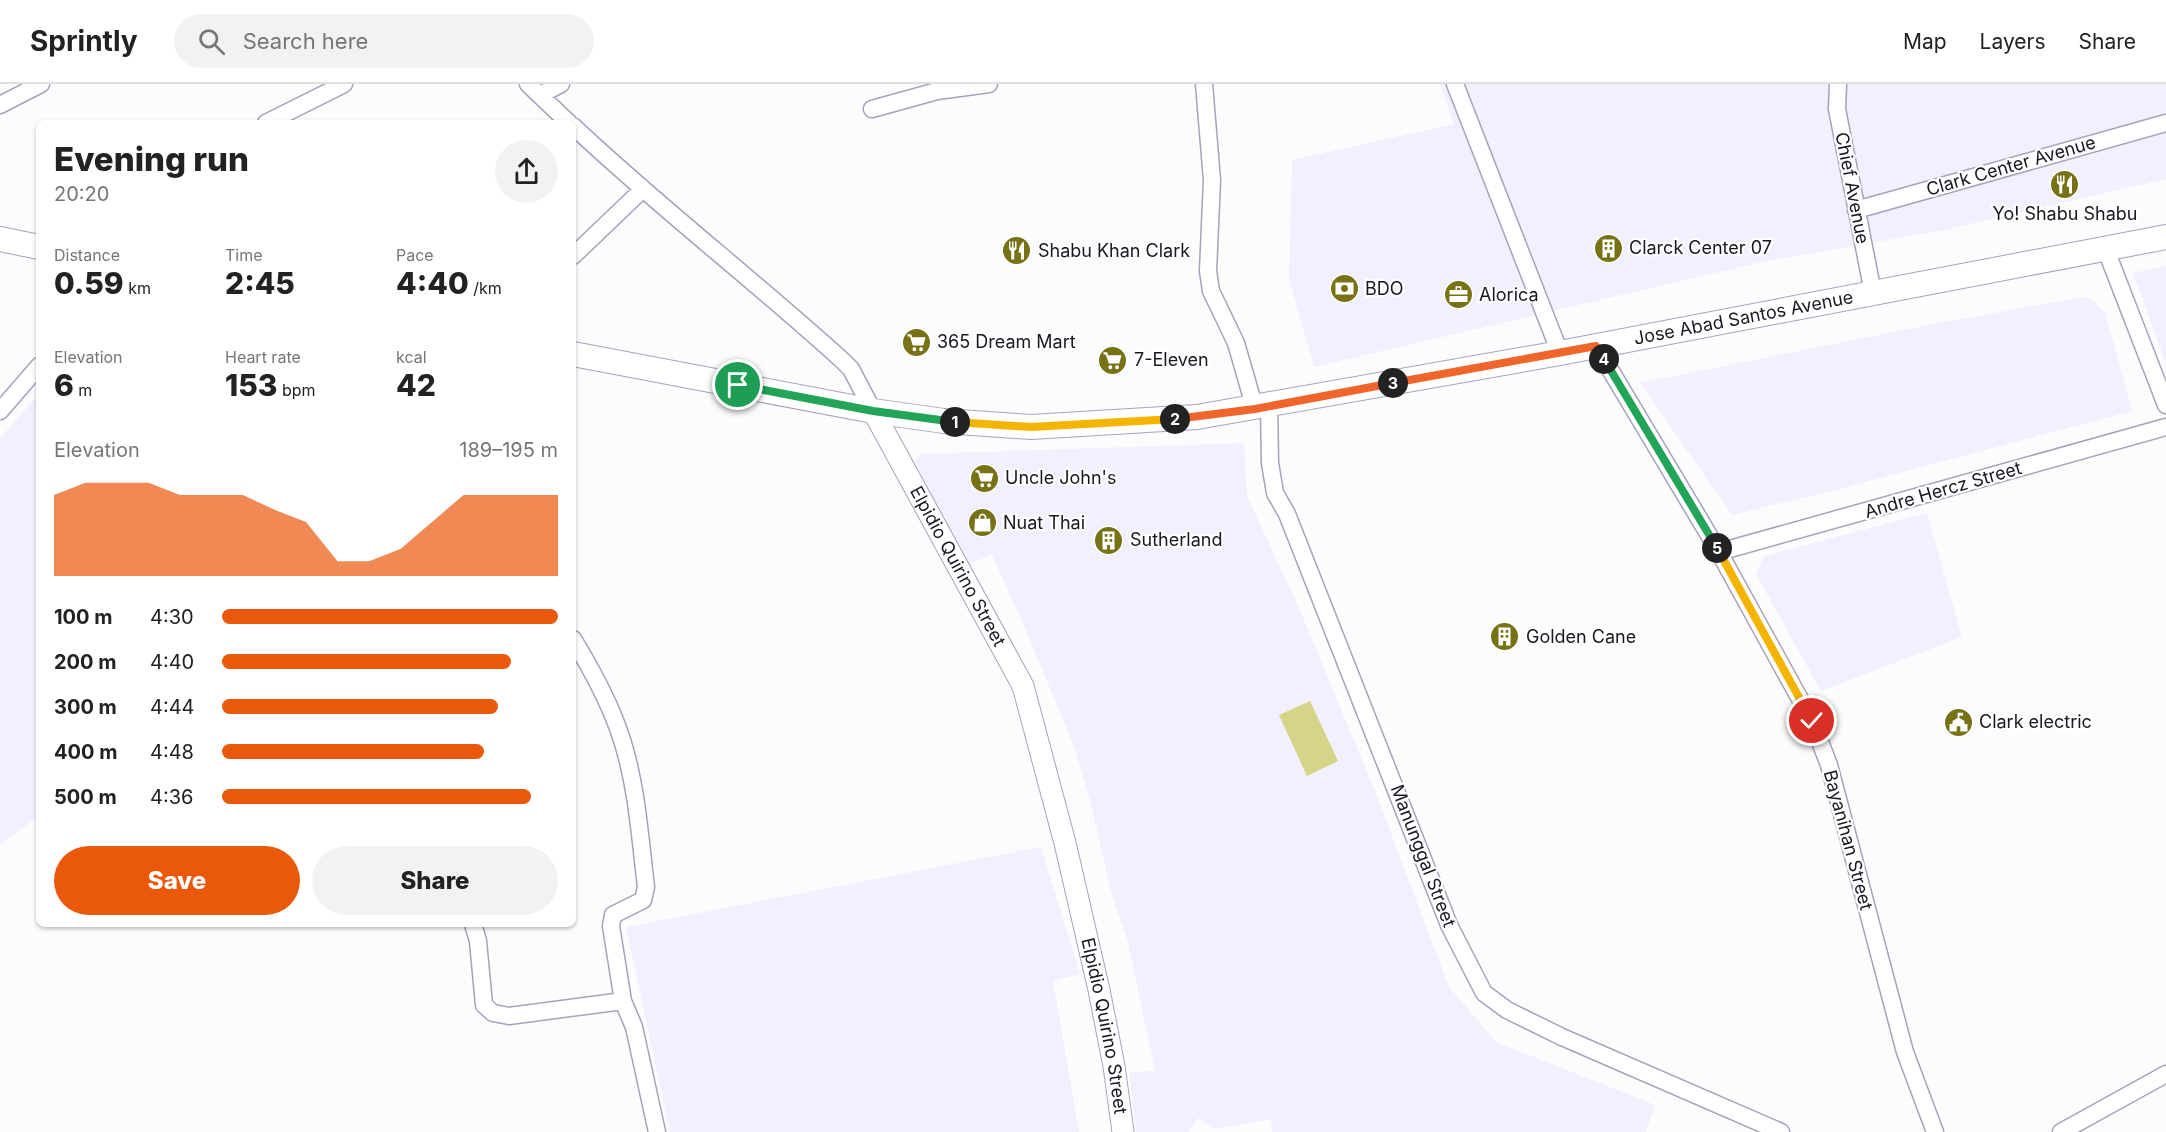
<!DOCTYPE html>
<meta charset="utf-8">
<style>
body{margin:0;font-family:Inter,sans-serif;background:#f2f2f2;color:#222;height:100vh;display:flex;flex-direction:column;font-size:22px;white-space:nowrap}
*{box-sizing:border-box;margin:0}
p{font-size:20px;color:#767676}
.icon{flex:none;width:33px;height:33px;fill:none;stroke:currentColor;stroke-width:2;stroke-linecap:round;stroke-linejoin:round}
.map{position:relative;flex:1;overflow:hidden}
.drawer{position:absolute;left:36px;top:36px;width:540px;height:807px;display:flex;flex-direction:column;background:#fff;border-radius:9px;box-shadow:0 2px 4px #0004}
.drawer>*{flex:none}
.pin{position:absolute;display:grid;place-items:center;width:51px;height:51px;color:#fff;margin:-26px;border:3px solid #fff;border-radius:50%;box-shadow:0 2px 6px #0007}
.km{position:absolute;width:30px;height:30px;margin:-15px;border-radius:50%;background:#222;color:#fff;font-size:16px;line-height:30px;text-align:center}
.round{display:grid;place-items:center;flex:none;width:63px;height:63px;border-radius:32px;background:#f2f2f2}
.head{display:flex;align-items:center;justify-content:space-between;height:102px;padding:0 18px}
h1{font-size:33px;font-weight:800;line-height:45px}
.stats{display:grid;grid-template-columns:repeat(3,1fr);gap:9px;height:102px;padding:6px 18px}
.stats div{display:grid;align-content:center}
.stats b{font-size:30px;font-weight:800}
.stats small{font-size:16px;font-weight:400}
.stats p{font-size:16px}
.chart{height:168px;padding:12px 18px}
.chart p{display:flex;justify-content:space-between}
.chart svg{width:100%;height:108px;margin-top:6px;fill:#ea580c;opacity:.7}
.primary-button{display:flex;gap:12px;margin-top:auto;padding:12px 18px}
.primary-button a{flex:1;height:69px;border-radius:36px;background:#ea580c;color:#fff;font-size:24px;font-weight:800;line-height:69px;text-align:center}
.primary-button a+a{background:#f2f2f2;color:#222}
ul{padding:0 18px;list-style:none;font-size:20px}
li{display:grid;grid-template-columns:96px 72px 1fr;align-items:center;height:45px}
li i{height:15px;border-radius:8px;background:#ea580c}
header{display:flex;align-items:center;gap:36px;box-sizing:border-box;height:84px;padding:0 30px;background:#fff;border-bottom:2px solid #e0e0e0}
header strong{font-size:28px}
nav{display:flex;gap:33px;margin-inline-start:auto;font-size:21px}
.search{width:420px;height:54px;background:#f2f2f2;display:flex;align-items:center;gap:15px;box-sizing:border-box;padding:0 21px;border-radius:33px;color:#767676;font-size:22px}
.map>svg:first-child{display:block}
.built{fill:#f2effe}
.green{fill:#d6d486}
.lines{fill:none;stroke-linecap:round;stroke-linejoin:round}
.minor-casing{stroke:#a8a1bd;stroke-width:19}
.tertiary-casing{stroke:#a8a1bd;stroke-width:23}
.secondary-casing{stroke:#a8a1bd;stroke-width:26}
.minor{stroke:#fff;stroke-width:16}
.tertiary{stroke:#fff;stroke-width:21}
.secondary{stroke:#fff;stroke-width:24}
.split-1-casing{stroke:#fff;stroke-width:12}
.split-2-casing{stroke:#fff;stroke-width:12}
.split-3-casing{stroke:#fff;stroke-width:12}
.split-4-casing{stroke:#fff;stroke-width:12}
.split-5-casing{stroke:#fff;stroke-width:12}
.split-6-casing{stroke:#fff;stroke-width:12}
.split-1{stroke:#22a559;stroke-width:8}
.split-2{stroke:#f5b400;stroke-width:8}
.split-3{stroke:#f0652b;stroke-width:8}
.split-4{stroke:#f0652b;stroke-width:8}
.split-5{stroke:#22a559;stroke-width:8}
.split-6{stroke:#f5b400;stroke-width:8}
.labels{text-anchor:middle;stroke-width:4.5;stroke-linejoin:round;paint-order:stroke}
.street-label{font-size:18px;fill:#1a1722;stroke:#fff}
.poi-label{font-size:18px;fill:#1a1722;stroke:#fff;text-anchor:start}
</style>
<header>
<strong>Sprintly</strong>
<div class="search"><svg class="icon" aria-label="search" viewBox="0 0 24 24"><circle cx="10" cy="10" r="6"/><path d="M15 15l6 6"/></svg>Search here</div>
<nav><a>Map</a><a>Layers</a><a>Share</a></nav>
</header>
<div class="map">
<svg width="2166" height="1048" viewBox="0 0 2166 1048">
<rect width="100%" height="100%" fill="#fcfcfc"/>
<path class="built" d="M1440,0h726v95l-227,52 -177,31 -448,105 -25,-87 3,-120 162,-36z
M2166,182v98l-33,-91z
M2084,213l8,3 13,12 27,99 -297,79 -103,25 -92,-132 304,-61z
M39,310v422l-39,28v-406z
M1244,359l3,53 52,112 76,183 74,196 47,55 159,63 -9,27h-374l-1,-13 -58,10 -15,-11 -10,14h-52l-7,-60 26,-1 -27,-129 -17,-50 -21,-92 -17,-56 -46,-111 -35,-78 -28,11 -49,-105 7,-7z
M1927,429l35,124 -141,54 -65,-117 8,-18z
M1041,763l39,127 -27,7 26,151h-409l-44,-205z"/>
<path class="green" d="M1310,617l28,60 -31,15 -28,-61z"/>
<g class="lines">
<defs>
<path id="minor" d="M528,0l41,39
M1204,0l8,96 -4,91 3,20 25,52 19,66
M1455,0l105,269
M1838,0l-1,25 36,184
M540,11l21,-11
M0,21l41,-21
M872,25l65,-18 52,-7
M266,39l78,-39
M573,42c87,82 182,155 270,235l8,8 22,42
M1856,126l310,-87
M2106,166l60,155
M573,172l69,-66
M1596,262l123,206 93,169 17,44 76,287 30,80
M1269,322l1,57 5,30 12,21 162,411 35,68 23,17 55,27 219,95
M0,327l39,-45
M1719,468l447,-125
M473,840l5,17 6,64 9,8 16,3 114,-15 -12,-75 2,-11 30,-15 3,-13c-6,-49 -9,-100 -24,-147 -11,-35 -30,-70 -49,-101
M623,917l11,26 23,105
M2061,1048l105,-58"/>
<g id="tertiary">
<path id="s1" d="M873,327l150,275 42,157 34,147 15,76 9,66"/>
</g>
<g id="secondary">
<path d="M0,155l39,8"/>
<path id="s2" d="M573,270l300,57 71,10 87,6 166,-10 363,-64 606,-116"/>
</g>
</defs>
<use href="#minor" class="minor-casing"/>
<use href="#tertiary" class="tertiary-casing"/>
<use href="#secondary" class="secondary-casing"/>
<use href="#minor" class="minor"/>
<use href="#tertiary" class="tertiary"/>
<use href="#secondary" class="secondary"/>
</g>
<g class="lines">
<defs>
<path id="split-1" d="M738,301l135,26 82,11"/>
<path id="split-2" d="M955,338l76,5 144,-8"/>
<path id="split-3" d="M1175,335l80,-10 138,-26"/>
<path id="split-4" d="M1393,299l203,-37 8,13"/>
<path id="split-5" d="M1604,275l113,189"/>
<path id="split-6" d="M1717,464l95,173"/>
</defs>
<use href="#split-1" class="split-1-casing"/>
<use href="#split-2" class="split-2-casing"/>
<use href="#split-3" class="split-3-casing"/>
<use href="#split-4" class="split-4-casing"/>
<use href="#split-5" class="split-5-casing"/>
<use href="#split-6" class="split-6-casing"/>
<use href="#split-1" class="split-1"/>
<use href="#split-2" class="split-2"/>
<use href="#split-3" class="split-3"/>
<use href="#split-4" class="split-4"/>
<use href="#split-5" class="split-5"/>
<use href="#split-6" class="split-6"/>
</g>
<defs>
<symbol id="restaurant-disc" viewBox="-11 -11 22 22"><circle r="9.5" fill="#767215" stroke="#fff"/><path d="M-5-6h1v4h1v-4h1v4h1v-4h1v5L-1.5 .5V6h-2V.5L-5-1ZM5-6V6H3V1.5H1.5Q1.5-4 5-6Z" fill="#fff"/></symbol>
<symbol id="building-disc" viewBox="-11 -11 22 22"><circle r="9.5" fill="#767215" stroke="#fff"/><path d="M-4-6H4V6H1V3H-1V6H-4ZM-2.5-4.3h1.7v1.8h-1.7ZM.8-4.3h1.7v1.8H.8ZM-2.5-1h1.7V.8h-1.7ZM.8-1h1.7V.8H.8Z" fill="#fff"/></symbol>
<symbol id="bank-disc" viewBox="-11 -11 22 22"><circle r="9.5" fill="#767215" stroke="#fff"/><path d="M-6-4H6V4H-6ZM0-2.3a2.3 2.3 0 1 0 0 4.6a2.3 2.3 0 1 0 0-4.6Z" fill="#fff"/></symbol>
<symbol id="office-disc" viewBox="-11 -11 22 22"><circle r="9.5" fill="#767215" stroke="#fff"/><path d="M-6-3h4V-5.5h4V-3h4V5H-6ZM-1-4.5V-3h2v-1.5ZM-6 0V1H6V0Z" fill="#fff"/></symbol>
<symbol id="supermarket-disc" viewBox="-11 -11 22 22"><circle r="9.5" fill="#767215" stroke="#fff"/><path d="M-6-5.5h2.5l.6 2H6L4.5 2H-2.5L-4.4-4H-6ZM-1.5 3.2a1.3 1.3 0 1 0 .1 0ZM3 3.2a1.3 1.3 0 1 0 .1 0Z" fill="#fff"/></symbol>
<symbol id="shop-disc" viewBox="-11 -11 22 22"><circle r="9.5" fill="#767215" stroke="#fff"/><path d="M-5-2.5h2.3a2.7 3.5 0 0 1 5.4 0H5L5.5 6h-11ZM-1.5-2.5h3a1.5 2.3 0 0 0-3 0Z" fill="#fff"/></symbol>
<symbol id="civic-disc" viewBox="-11 -11 22 22"><circle r="9.5" fill="#767215" stroke="#fff"/><path d="M-.6-6.5H3V-4.5H.6V-3L4-1V1h2V6H-6V1h2V-1L-.6-3ZM-1.2 2.5V6h2.4V2.5Z" fill="#fff"/></symbol>
</defs>
<g fill-rule="evenodd">
<use href="#restaurant-disc" x="2048" y="84" width="33" height="33"/>
<use href="#building-disc" x="1592" y="148" width="33" height="33"/>
<use href="#restaurant-disc" x="1000" y="150" width="33" height="33"/>
<use href="#bank-disc" x="1328" y="188" width="33" height="33"/>
<use href="#office-disc" x="1442" y="194" width="33" height="33"/>
<use href="#supermarket-disc" x="900" y="242" width="33" height="33"/>
<use href="#supermarket-disc" x="1096" y="260" width="33" height="33"/>
<use href="#supermarket-disc" x="968" y="378" width="33" height="33"/>
<use href="#shop-disc" x="966" y="422" width="33" height="33"/>
<use href="#building-disc" x="1092" y="440" width="33" height="33"/>
<use href="#building-disc" x="1488" y="536" width="33" height="33"/>
<use href="#civic-disc" x="1942" y="622" width="33" height="33"/>
</g>
<g class="labels">
<g class="street-label">
<text transform="translate(2011 82) rotate(-16)" y="6">Clark Center Avenue</text>
<text transform="translate(1852 104) rotate(79)" y="6">Chief Avenue</text>
<text dy="6" stroke="none"><textPath href="#s2" startOffset="1186">Jose Abad Santos Avenue</textPath></text>
<text transform="translate(1943 406) rotate(-16)" y="6">Andre Hercz Street</text>
<text dy="6" stroke="none"><textPath href="#s1" startOffset="177">Elpidio Quirino Street</textPath></text>
<text transform="translate(1848 756) rotate(75)" y="6">Bayanihan Street</text>
<text transform="translate(1423 772) rotate(69)" y="6">Manunggal Street</text>
<text dy="6" stroke="none"><textPath href="#s1" startOffset="663">Elpidio Quirino Street</textPath></text>
</g>
<g class="poi-label">
<text x="2065" y="136" text-anchor="middle">Yo! Shabu Shabu</text>
<text x="1629" y="170">Clarck Center 07</text>
<text x="1038" y="173">Shabu Khan Clark</text>
<text x="1365" y="211">BDO</text>
<text x="1479" y="217">Alorica</text>
<text x="937" y="264">365 Dream Mart</text>
<text x="1134" y="282">7-Eleven</text>
<text x="1005" y="400">Uncle John's</text>
<text x="1003" y="445">Nuat Thai</text>
<text x="1130" y="462">Sutherland</text>
<text x="1526" y="559">Golden Cane</text>
<text x="1979" y="644">Clark electric</text>
</g>
</g>
</svg>
<div class="pin" style="left:738px;top:301px;background:#1e9e55"><svg class="icon" aria-label="arrive" viewBox="0 0 24 24"><path d="M6 21V4h12l-3 4 3 4H6"/></svg></div>
<div class="pin" style="left:1812px;top:637px;background:#d93025"><svg class="icon" aria-label="check" viewBox="0 0 24 24"><path d="M5 12l5 5 9-10"/></svg></div>
<b class="km" style="left:955px;top:338px">1</b>
<b class="km" style="left:1175px;top:335px">2</b>
<b class="km" style="left:1393px;top:299px">3</b>
<b class="km" style="left:1604px;top:275px">4</b>
<b class="km" style="left:1717px;top:464px">5</b>
<section class="drawer">
<div class="head"><div><h1>Evening run</h1><p>20:20</p></div><a class="round"><svg class="icon" aria-label="share" viewBox="0 0 24 24"><path d="M12 15V3M7 8l5-5 5 5M5 13v7h14v-7"/></svg></a></div>
<div class="stats">
<div><p>Distance</p><b>0.59<small> km</small></b></div>
<div><p>Time</p><b>2:45</b></div>
<div><p>Pace</p><b>4:40<small> /km</small></b></div>
</div>
<div class="stats">
<div><p>Elevation</p><b>6<small> m</small></b></div>
<div><p>Heart rate</p><b>153<small> bpm</small></b></div>
<div><p>kcal</p><b>42</b></div>
</div>
<div class="chart"><p><span>Elevation</span>189–195 m</p>
<svg viewBox="0 0 160 44" preserveAspectRatio="none"><path d="M0 44V11L10 6L20 6L30 6L40 11L50 11L60 11L70 17L80 22L90 38L100 38L110 33L120 22L130 11L140 11L150 11L160 11V44z"/></svg>
</div>
<ul>
<li><b>100 m</b>4:30<i style="width:100%"></i></li>
<li><b>200 m</b>4:40<i style="width:86%"></i></li>
<li><b>300 m</b>4:44<i style="width:82%"></i></li>
<li><b>400 m</b>4:48<i style="width:78%"></i></li>
<li><b>500 m</b>4:36<i style="width:92%"></i></li>
</ul>
<div class="primary-button"><a>Save</a><a>Share</a></div>
</section>
</div>
